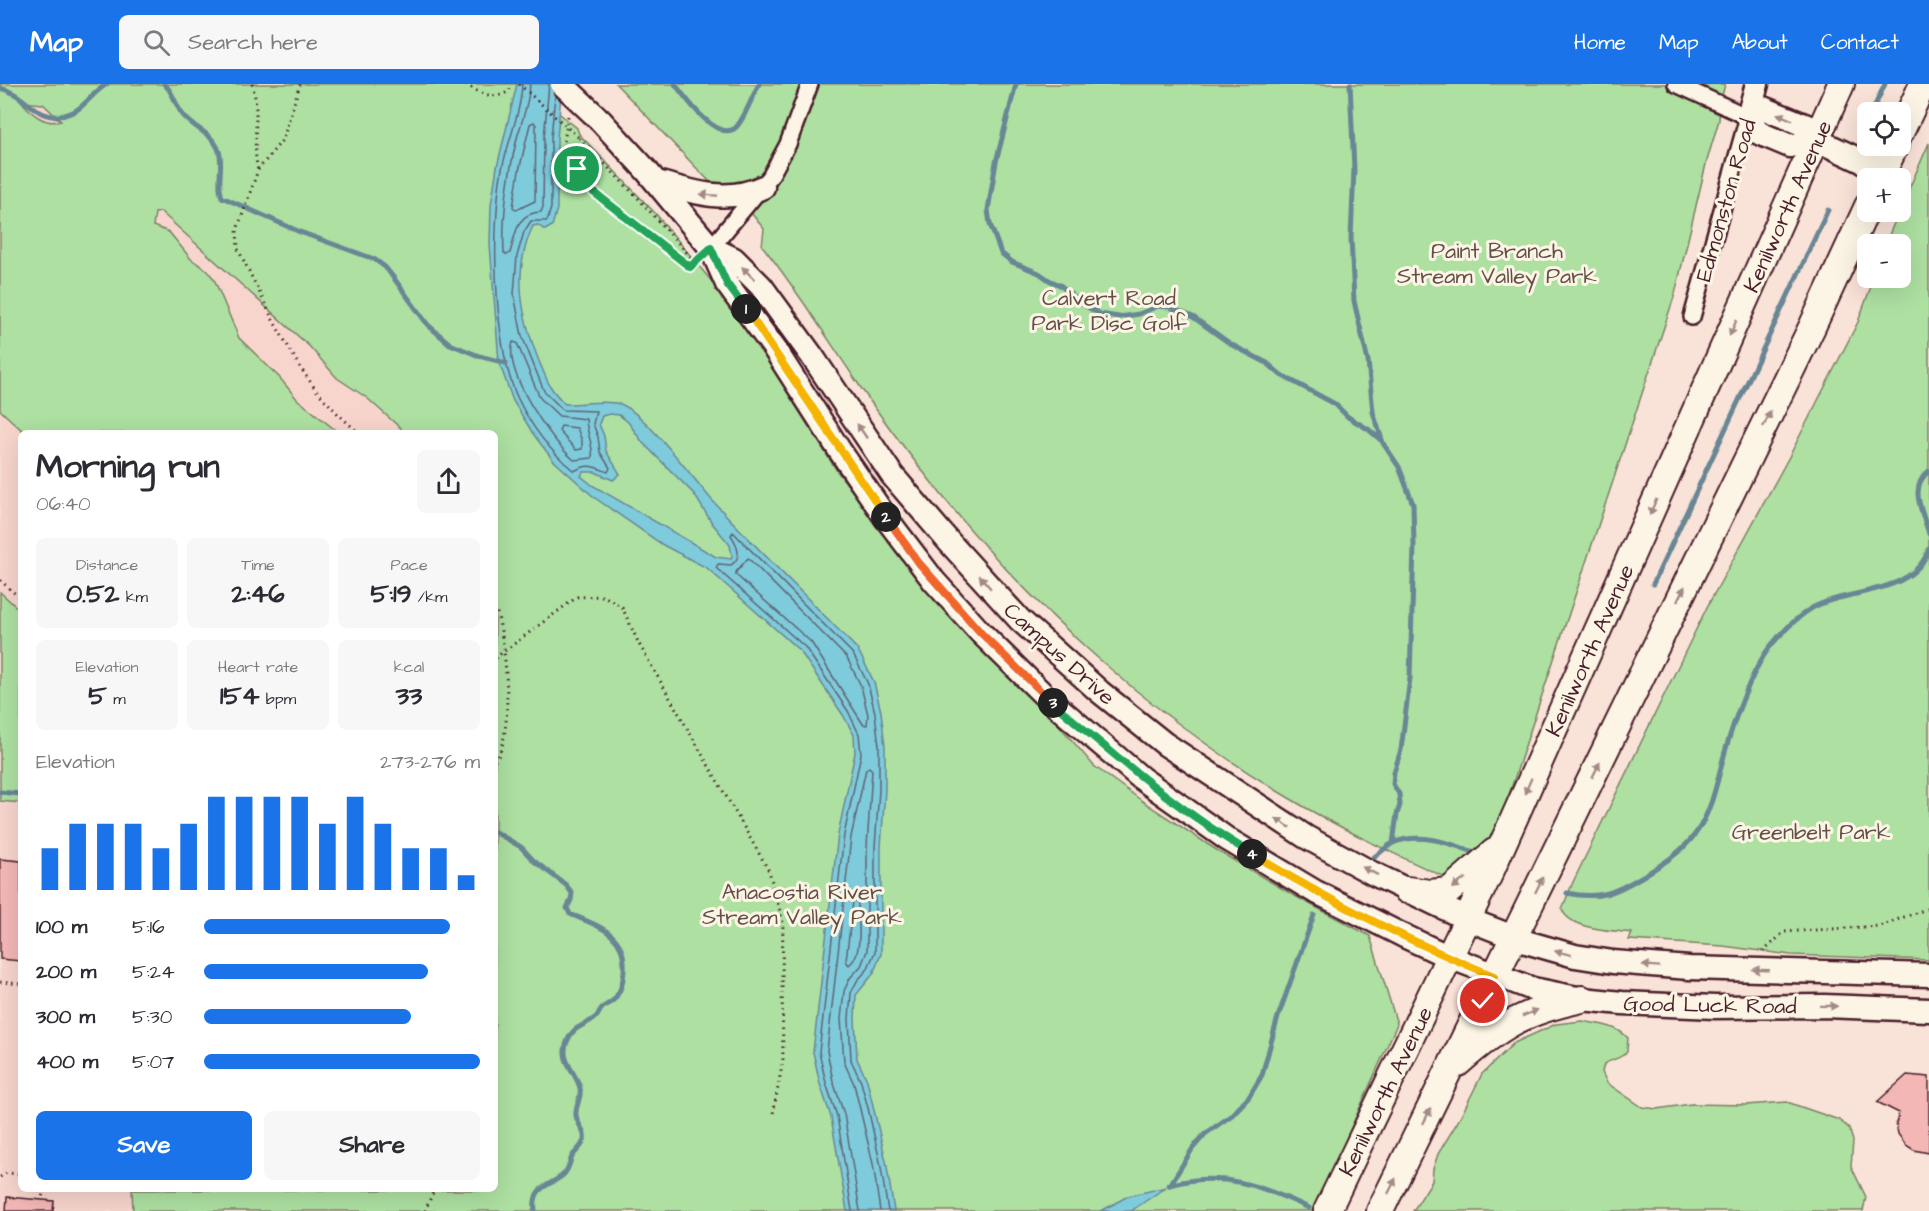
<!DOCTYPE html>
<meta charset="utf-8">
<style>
body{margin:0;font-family:"Architects Daughter",sans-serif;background:#f7f7f7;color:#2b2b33;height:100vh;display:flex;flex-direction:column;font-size:22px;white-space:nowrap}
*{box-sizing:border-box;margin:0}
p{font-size:20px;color:#7c7c81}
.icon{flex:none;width:33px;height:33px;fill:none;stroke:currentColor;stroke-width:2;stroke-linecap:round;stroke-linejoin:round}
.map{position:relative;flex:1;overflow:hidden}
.side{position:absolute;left:18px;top:346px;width:480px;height:762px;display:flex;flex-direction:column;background:#fff;border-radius:9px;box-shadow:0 6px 24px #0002}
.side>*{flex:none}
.fabs{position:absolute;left:1857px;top:18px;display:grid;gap:12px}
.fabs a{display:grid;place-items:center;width:54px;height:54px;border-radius:9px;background:#fff;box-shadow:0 6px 24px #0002;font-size:30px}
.pin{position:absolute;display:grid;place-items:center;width:51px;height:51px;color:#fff;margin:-26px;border:3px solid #fff;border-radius:50%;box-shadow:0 2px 6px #0007}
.km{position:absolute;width:30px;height:30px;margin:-15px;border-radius:50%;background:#222;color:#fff;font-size:16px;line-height:30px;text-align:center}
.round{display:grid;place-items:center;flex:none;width:63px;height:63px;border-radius:9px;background:#f7f7f7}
.summary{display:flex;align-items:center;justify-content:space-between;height:102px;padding:0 18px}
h1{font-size:33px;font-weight:800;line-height:45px}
.figures{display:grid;grid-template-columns:repeat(3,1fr);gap:9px;height:102px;padding:6px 18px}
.figures div{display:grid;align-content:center;border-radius:9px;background:#f7f7f7;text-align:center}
.figures b{font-size:26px;font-weight:800}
.figures small{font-size:16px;font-weight:400}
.figures p{font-size:16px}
.chart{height:168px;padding:12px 18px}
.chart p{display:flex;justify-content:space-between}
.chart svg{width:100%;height:108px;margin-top:6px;stroke:#1a73e8;stroke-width:6}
.primary-button{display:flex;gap:12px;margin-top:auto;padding:12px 18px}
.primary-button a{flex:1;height:69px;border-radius:9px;background:#1a73e8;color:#fff;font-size:24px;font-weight:800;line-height:69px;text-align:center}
.primary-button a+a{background:#f7f7f7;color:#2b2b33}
ul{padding:0 18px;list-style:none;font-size:20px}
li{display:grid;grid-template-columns:96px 72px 1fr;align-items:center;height:45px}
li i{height:15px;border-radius:8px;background:#1a73e8}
header{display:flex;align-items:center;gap:36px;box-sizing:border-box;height:84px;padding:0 30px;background:#1a73e8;color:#fff}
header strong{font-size:28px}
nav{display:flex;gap:33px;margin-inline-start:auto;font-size:21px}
.search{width:420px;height:54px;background:#f7f7f7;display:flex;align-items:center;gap:15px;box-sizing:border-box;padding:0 21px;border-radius:9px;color:#7c7c81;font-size:22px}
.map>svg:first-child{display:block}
.built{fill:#f7d5cd}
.green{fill:#ade0a1;stroke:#7c8066;stroke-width:1.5;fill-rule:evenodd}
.water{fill:#7ecbdc;stroke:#698695;stroke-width:1.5;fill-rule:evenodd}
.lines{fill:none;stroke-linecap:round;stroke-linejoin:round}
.shore{stroke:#5f6472;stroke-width:1.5}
.stream{stroke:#698695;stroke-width:5}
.building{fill:#f3b7b6;stroke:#4a1f2b;stroke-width:1.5}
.street-casing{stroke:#4a1f2b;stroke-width:20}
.secondary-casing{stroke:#4a1f2b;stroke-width:27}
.primary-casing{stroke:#4a1f2b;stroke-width:30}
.path{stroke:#4a1f2b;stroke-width:3;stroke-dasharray:1.5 4.5;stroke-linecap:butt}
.street{stroke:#fcf5e5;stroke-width:15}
.secondary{stroke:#fcf5e5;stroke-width:22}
.primary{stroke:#fcf5e5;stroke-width:26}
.secondary-bridge-casing{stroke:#4a1f2b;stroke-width:27;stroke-linecap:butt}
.path-bridge{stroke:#4a1f2b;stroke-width:3;stroke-dasharray:1.5 4.5;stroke-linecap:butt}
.secondary-bridge{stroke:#fcf5e5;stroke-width:22}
.oneway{fill:#a38a88}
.split-1-casing{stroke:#fff;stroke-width:12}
.split-2-casing{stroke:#fff;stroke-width:12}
.split-3-casing{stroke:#fff;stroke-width:12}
.split-4-casing{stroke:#fff;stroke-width:12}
.split-5-casing{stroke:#fff;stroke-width:12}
.split-1{stroke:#22a559;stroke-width:8}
.split-2{stroke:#f5b400;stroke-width:8}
.split-3{stroke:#f0652b;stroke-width:8}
.split-4{stroke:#22a559;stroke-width:8}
.split-5{stroke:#f5b400;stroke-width:8}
.labels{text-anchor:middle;stroke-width:6;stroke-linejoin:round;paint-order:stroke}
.street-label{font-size:22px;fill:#4a1f2b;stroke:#fcf5e5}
.park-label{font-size:22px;fill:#634f48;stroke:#fcf5e5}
</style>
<header>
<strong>Map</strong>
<div class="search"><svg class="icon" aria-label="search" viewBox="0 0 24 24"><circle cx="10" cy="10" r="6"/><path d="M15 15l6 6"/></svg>Search here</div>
<nav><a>Home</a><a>Map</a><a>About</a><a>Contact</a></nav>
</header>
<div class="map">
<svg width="1929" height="1127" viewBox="0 0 1929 1127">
<rect width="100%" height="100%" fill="#f9e2d7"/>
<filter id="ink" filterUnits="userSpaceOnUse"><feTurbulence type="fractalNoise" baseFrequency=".0167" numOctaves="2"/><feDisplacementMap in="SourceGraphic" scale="12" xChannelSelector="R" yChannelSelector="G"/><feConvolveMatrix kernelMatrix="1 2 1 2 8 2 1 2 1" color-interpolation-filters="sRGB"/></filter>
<g filter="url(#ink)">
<path class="built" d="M0,17l43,3 363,329 -385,1v756h212l-5,21h-228z"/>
<path class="green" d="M0,0h523l54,44 2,6 77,80 57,69 52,74 72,114 73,96 129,135 55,64 51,37 73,48 75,44 77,41 27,88 -83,187h-1181l-1,-21h363v-668l2,-7 -2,-2v-79l-89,-1 -39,-35 -30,-20 -28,-32 -148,-134 -6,1 -2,13 16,6 22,27 16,11 7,9 25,59 40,39 18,22 42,34h-314l-25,-23zM22,18l21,2 18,17c-17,4 -29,-7 -39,-19z
M616,0h1109l-5,20 -1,16 -13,44 -31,130 -191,576 -24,14c-60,-27 -120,-55 -176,-89 -134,-81 -255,-189 -352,-312 -27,-34 -53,-68 -77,-104 -30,-44 -58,-89 -91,-131l-2,-2 2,-17 -37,-46 -17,-1z
M1929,59v817l-138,-5 -68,-9 -94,-6 3,-7c-20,-3 -63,-3 -70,-24l11,-27 134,-275 83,-152 68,-133 16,-44h26v-34h-15z
M0,508l21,19v192l-21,-2z
M1582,937c17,3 34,4 46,17l-1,14c-7,7 -15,7 -23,12l-2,8 5,11 35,24 15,2 34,-5 55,1 41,-3 52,18 10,8 4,13 -2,25 15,31 -3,14h-450l19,-30 1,-12 5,-15 22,-36 22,-44 32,-31 42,-19z"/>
<path class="water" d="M517,0h45l-5,54v71l-5,17 -7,4 -7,-5 -5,1c-21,45 -12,90 6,135 9,21 9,26 26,43 17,1 38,-5 55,0 23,7 73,74 91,95 48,52 98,100 147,151l16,32 7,30 4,34v44l-4,57v107l-8,20 -17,21 -1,23 2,41 10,21 6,26 13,55 8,50h-47l-16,-94 -11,-33 -7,-32 25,-218 17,-81 -1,-18 -11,-20 -43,-64 -93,-83 -44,-23 -68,-47 -42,-38 -19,-25 -21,-34 -14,-39 -9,-118 1,-39 6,-38zM610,330l9,1 9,7 15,21 51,51 18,29 18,22 2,11 -1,3 -15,-2 -124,-72 -11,-9 2,-4h12l18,8 7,-6 -14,-23 -2,-15 -5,-12 3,-8z
M1166,1103l-35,24h-30l27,-15z"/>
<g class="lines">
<path class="shore" d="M522,0c-1,28 -14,57 -20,85 -11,57 -9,177 16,230 13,27 33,53 56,72 14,-8 19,-5 34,1l2,-4 -10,-16 -2,-15 -5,-13 3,-13 -33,-1 -19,-19 -22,-55 -8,-42 3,-38 7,-24 7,-11h16l4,-13v-70l4,-43
M530,0c-1,18 -8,37 -13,54 -9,38 -15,76 -13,115l3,2 3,-2c6,-20 6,-40 31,-41l2,-5 1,-69 5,-54
M534,38l2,3 -1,76 -19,9 -3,-3 6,-36 11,-47z
M513,258l4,1 23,55 19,18 27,3c0,13 8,26 6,39l-18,2c-23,-19 -71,-88 -61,-118z
M561,342l16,2 5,13v8l-6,1 -17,-19z
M748,474l99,100 14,28 7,29 -1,10 -4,-1 -52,-82 -75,-67v-3z
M853,817h3l2,2c0,18 6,51 -9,62l-3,-4z
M852,1127l-15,-95 -11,-33 -7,-31 25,-217 17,-81 -2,-20 -11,-23 -43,-64 -89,-79 2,-4 13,1c12,-7 6,-21 0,-30l2,-3 120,122 15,30 7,29 4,33v44l-4,57v105l-8,18 -10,11 -6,12 -2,26 2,41 10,22 7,26 12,54 8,49
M860,1127l-16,-97 -11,-33 -6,-30 24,-214 15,-68 3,-2 3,3 -5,77v104l-6,15 -11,12 -6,13 -3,28 3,43 10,22 6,25 13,55 7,47"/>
<path class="stream" d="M164,0c10,8 11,22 19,31 11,14 30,18 36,36 5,15 -3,32 3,46l78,35 74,27 11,8 8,10 35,48 22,19 29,12 27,7
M675,0c10,13 40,56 59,45 9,-6 19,-35 25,-45
M1016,0l-20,78 -8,48 2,14 11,29 11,9 27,11 10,7 11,5 24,20 16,9 19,3 20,-3 19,-8 11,1 24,10 39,28 35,18 14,12 54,29 13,13 20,12 14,12
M1350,0l4,85 -3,68 3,64 14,60 5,51 10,31 16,24 14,37 1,41 -4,133 -9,72 -7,22 -1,12 6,10 1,11 -3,9 -4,29
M0,4c30,7 38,41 75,23 12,-7 19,-20 32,-27
M1872,28l13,-28
M1864,48l4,-8
M1929,387c-22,17 -5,43 0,63
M1653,500l175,-374
M0,708l21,2
M495,748l26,15 13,14 32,24 6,8 -1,7 -4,8 3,6c29,12 57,20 54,57 -1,9 -2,18 -8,26 -3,5 -9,7 -14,11 -2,2 -3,5 -5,8 -12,11 -23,8 -30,26 -8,18 9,30 13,46 2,10 -5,18 -4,27 1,10 10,15 8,25 -2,7 -7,10 -11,15 -4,6 -3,14 -10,20 -14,12 -31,10 -28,36
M1374,773c6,-4 12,-10 19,-14 25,-11 54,-1 78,8
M1567,809c32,7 48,0 76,-17 20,-12 39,-24 53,-43 17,-24 21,-53 29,-81 8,-29 26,-80 44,-104 11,-14 28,-31 43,-40 35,-20 103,-12 117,-60
M1169,1101c53,-15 93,1 140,23
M1170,1101l23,-37 12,-14 27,-19 17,-18 13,-22 16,-58 36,-102"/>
</g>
<path class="building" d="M0,775l21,2v100l-21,-2z
M1907,991l22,2v76l-15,-3 -8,-5 -8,-11 -2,-11 3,-10 -22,-11z
M7,1113l47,4 -1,10h-47z"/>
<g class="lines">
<defs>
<path id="street" d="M1676,0l72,33 -56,200
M711,164l59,-71 18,-33 22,-60"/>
<path id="secondary" d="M1748,33l15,-9 44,18 10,14 66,31
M1748,33l11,16 31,13 27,-6
M1748,33l9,-33
M600,36l46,50 65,78 16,36 47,64 66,103 46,67 48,63 47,52 66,65 94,80 86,61 87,52 88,44 47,22 84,32 49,10 40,4 93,4 109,-1 105,4
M657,98c35,10 70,22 106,5
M711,164l23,11 27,27 51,70 80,119 58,68 70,77 80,72 65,52 141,93 66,36 95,46 59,23 49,14 38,6 76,6 240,7"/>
<path id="primary" d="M1900,49l23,-49
M1880,94l15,-32
M1407,806l23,3 19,-2 45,-39
M1458,979c43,-38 67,-52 124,-64
M1327,1127l165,-343 349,-784
M1380,1127l432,-884 56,-121"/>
</defs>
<use href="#street" class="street-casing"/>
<use href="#secondary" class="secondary-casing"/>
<use href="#primary" class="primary-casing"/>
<path class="path" d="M252,0c9,28 -1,58 6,86
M300,0l-17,55 -25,31 -21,60 1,19 36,73 26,45 16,23 22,24 22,20
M466,0c12,9 29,17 43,7l2,-7
M568,32l-4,26 8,12 9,25 10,11 99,77 5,-4
M579,54l59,60 58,65
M0,496l21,19
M495,523c11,29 20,130 0,154
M495,574l82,-61 27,-1 18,11 17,37 130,227 14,51 -1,57 1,81 -10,54
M1763,868l21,-20 96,-6 49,-18
M0,898l21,2
M0,1093l7,-4 14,1
M41,1106l2,1 -1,9
M425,1127l9,-21"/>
<use href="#street" class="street"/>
<use href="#secondary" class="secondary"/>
<use href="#primary" class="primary"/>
<defs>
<path id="secondary-bridge" d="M562,0l38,36"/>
</defs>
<use href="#secondary-bridge" class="secondary-bridge-casing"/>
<path class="path-bridge" d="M519,0l60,54"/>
<use href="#secondary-bridge" class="secondary-bridge"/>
</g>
<defs><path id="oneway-solid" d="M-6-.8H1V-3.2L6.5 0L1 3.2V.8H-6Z" transform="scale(1.5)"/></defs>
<g class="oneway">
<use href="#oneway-solid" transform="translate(1785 33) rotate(-157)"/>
<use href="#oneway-solid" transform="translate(709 111) rotate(-175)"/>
<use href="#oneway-solid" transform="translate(748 189) rotate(-135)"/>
<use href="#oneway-solid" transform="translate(1733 244) rotate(114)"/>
<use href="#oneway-solid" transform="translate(1767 335) rotate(-64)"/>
<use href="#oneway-solid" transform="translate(862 347) rotate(-124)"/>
<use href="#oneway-solid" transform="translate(1653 423) rotate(114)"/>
<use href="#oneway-solid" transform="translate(985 498) rotate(-131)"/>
<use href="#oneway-solid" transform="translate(1681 510) rotate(-64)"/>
<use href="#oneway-solid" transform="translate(1596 686) rotate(-64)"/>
<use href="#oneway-solid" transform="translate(1528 702) rotate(114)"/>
<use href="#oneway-solid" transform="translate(1283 739) rotate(-148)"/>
<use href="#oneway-solid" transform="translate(1370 787) rotate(-153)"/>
<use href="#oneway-solid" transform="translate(1459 799) rotate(141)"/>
<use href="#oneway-solid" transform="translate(1539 801) rotate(-64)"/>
<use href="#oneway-solid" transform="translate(1563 869) rotate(-166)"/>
<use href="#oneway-solid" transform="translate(1651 882) rotate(-176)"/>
<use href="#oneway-solid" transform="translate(1761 886) rotate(-178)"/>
<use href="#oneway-solid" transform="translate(1829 922) rotate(1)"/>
<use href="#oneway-solid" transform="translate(1530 929) rotate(-23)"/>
<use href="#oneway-solid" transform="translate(1427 1032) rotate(-64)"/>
<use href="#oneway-solid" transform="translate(1392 1102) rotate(-64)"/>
</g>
</g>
<g class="lines" filter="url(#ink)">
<defs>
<path id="split-1" d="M577,85l4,10 10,11 99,77 21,-19 16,36 19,25"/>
<path id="split-2" d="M746,225l140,208"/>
<path id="split-3" d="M886,433l33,46 62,70 72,70"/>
<path id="split-4" d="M1053,619c64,54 126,108 199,151"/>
<path id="split-5" d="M1252,770c78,47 158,88 242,122l-11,25"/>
</defs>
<use href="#split-1" class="split-1-casing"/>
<use href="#split-2" class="split-2-casing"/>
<use href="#split-3" class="split-3-casing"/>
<use href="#split-4" class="split-4-casing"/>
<use href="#split-5" class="split-5-casing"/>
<use href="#split-1" class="split-1"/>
<use href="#split-2" class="split-2"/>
<use href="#split-3" class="split-3"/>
<use href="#split-4" class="split-4"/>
<use href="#split-5" class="split-5"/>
</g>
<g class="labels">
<g class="street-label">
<text transform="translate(1725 116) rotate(-74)" y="8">Edmonston Road</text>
<text transform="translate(1787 122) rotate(-66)" y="8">Kenilworth Avenue</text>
<text transform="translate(1589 566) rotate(-66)" y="8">Kenilworth Avenue</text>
<text transform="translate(1060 569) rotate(42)" y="8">Campus Drive</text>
<text transform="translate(1710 920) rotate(1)" y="8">Good Luck Road</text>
<text transform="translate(1385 1007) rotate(-64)" y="8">Kenilworth Avenue</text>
</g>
<g class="park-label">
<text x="1497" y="174">Paint Branch<tspan x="1497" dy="25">Stream Valley Park</tspan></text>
<text x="1109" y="221">Calvert Road<tspan x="1109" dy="25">Park Disc Golf</tspan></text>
<text x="1811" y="755">Greenbelt Park</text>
<text x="802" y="815">Anacostia River<tspan x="802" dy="25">Stream Valley Park</tspan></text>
</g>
</g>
</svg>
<div class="fabs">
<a><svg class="icon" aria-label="locate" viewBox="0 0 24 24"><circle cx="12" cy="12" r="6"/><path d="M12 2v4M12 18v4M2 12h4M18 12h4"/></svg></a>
<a>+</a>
<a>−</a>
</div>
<div class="pin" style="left:577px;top:85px;background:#1e9e55"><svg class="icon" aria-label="arrive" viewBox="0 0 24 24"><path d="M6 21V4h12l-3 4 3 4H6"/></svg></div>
<div class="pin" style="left:1483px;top:917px;background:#d93025"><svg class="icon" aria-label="check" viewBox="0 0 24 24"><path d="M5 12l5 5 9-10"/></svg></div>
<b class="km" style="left:746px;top:225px">1</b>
<b class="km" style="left:886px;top:433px">2</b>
<b class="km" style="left:1053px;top:619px">3</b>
<b class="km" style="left:1252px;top:770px">4</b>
<section class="side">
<div class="summary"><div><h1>Morning run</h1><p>06:40</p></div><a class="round"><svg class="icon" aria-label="share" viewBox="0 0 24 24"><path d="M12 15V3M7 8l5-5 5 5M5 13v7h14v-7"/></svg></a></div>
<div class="figures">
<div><p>Distance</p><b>0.52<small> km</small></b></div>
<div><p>Time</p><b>2:46</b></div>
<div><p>Pace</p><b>5:19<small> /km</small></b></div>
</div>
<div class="figures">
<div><p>Elevation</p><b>5<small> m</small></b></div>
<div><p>Heart rate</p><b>154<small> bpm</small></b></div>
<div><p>kcal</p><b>33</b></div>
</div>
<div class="chart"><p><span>Elevation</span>273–276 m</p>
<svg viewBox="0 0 160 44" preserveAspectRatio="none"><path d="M5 44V27M15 44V17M25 44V17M35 44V17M45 44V27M55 44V17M65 44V6M75 44V6M85 44V6M95 44V6M105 44V17M115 44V6M125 44V17M135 44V27M145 44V27M155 44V38"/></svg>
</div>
<ul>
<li><b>100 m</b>5:16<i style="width:89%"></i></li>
<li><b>200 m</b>5:24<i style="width:81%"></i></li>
<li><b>300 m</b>5:30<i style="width:75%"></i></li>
<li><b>400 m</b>5:07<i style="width:100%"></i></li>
</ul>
<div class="primary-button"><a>Save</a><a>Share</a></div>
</section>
</div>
